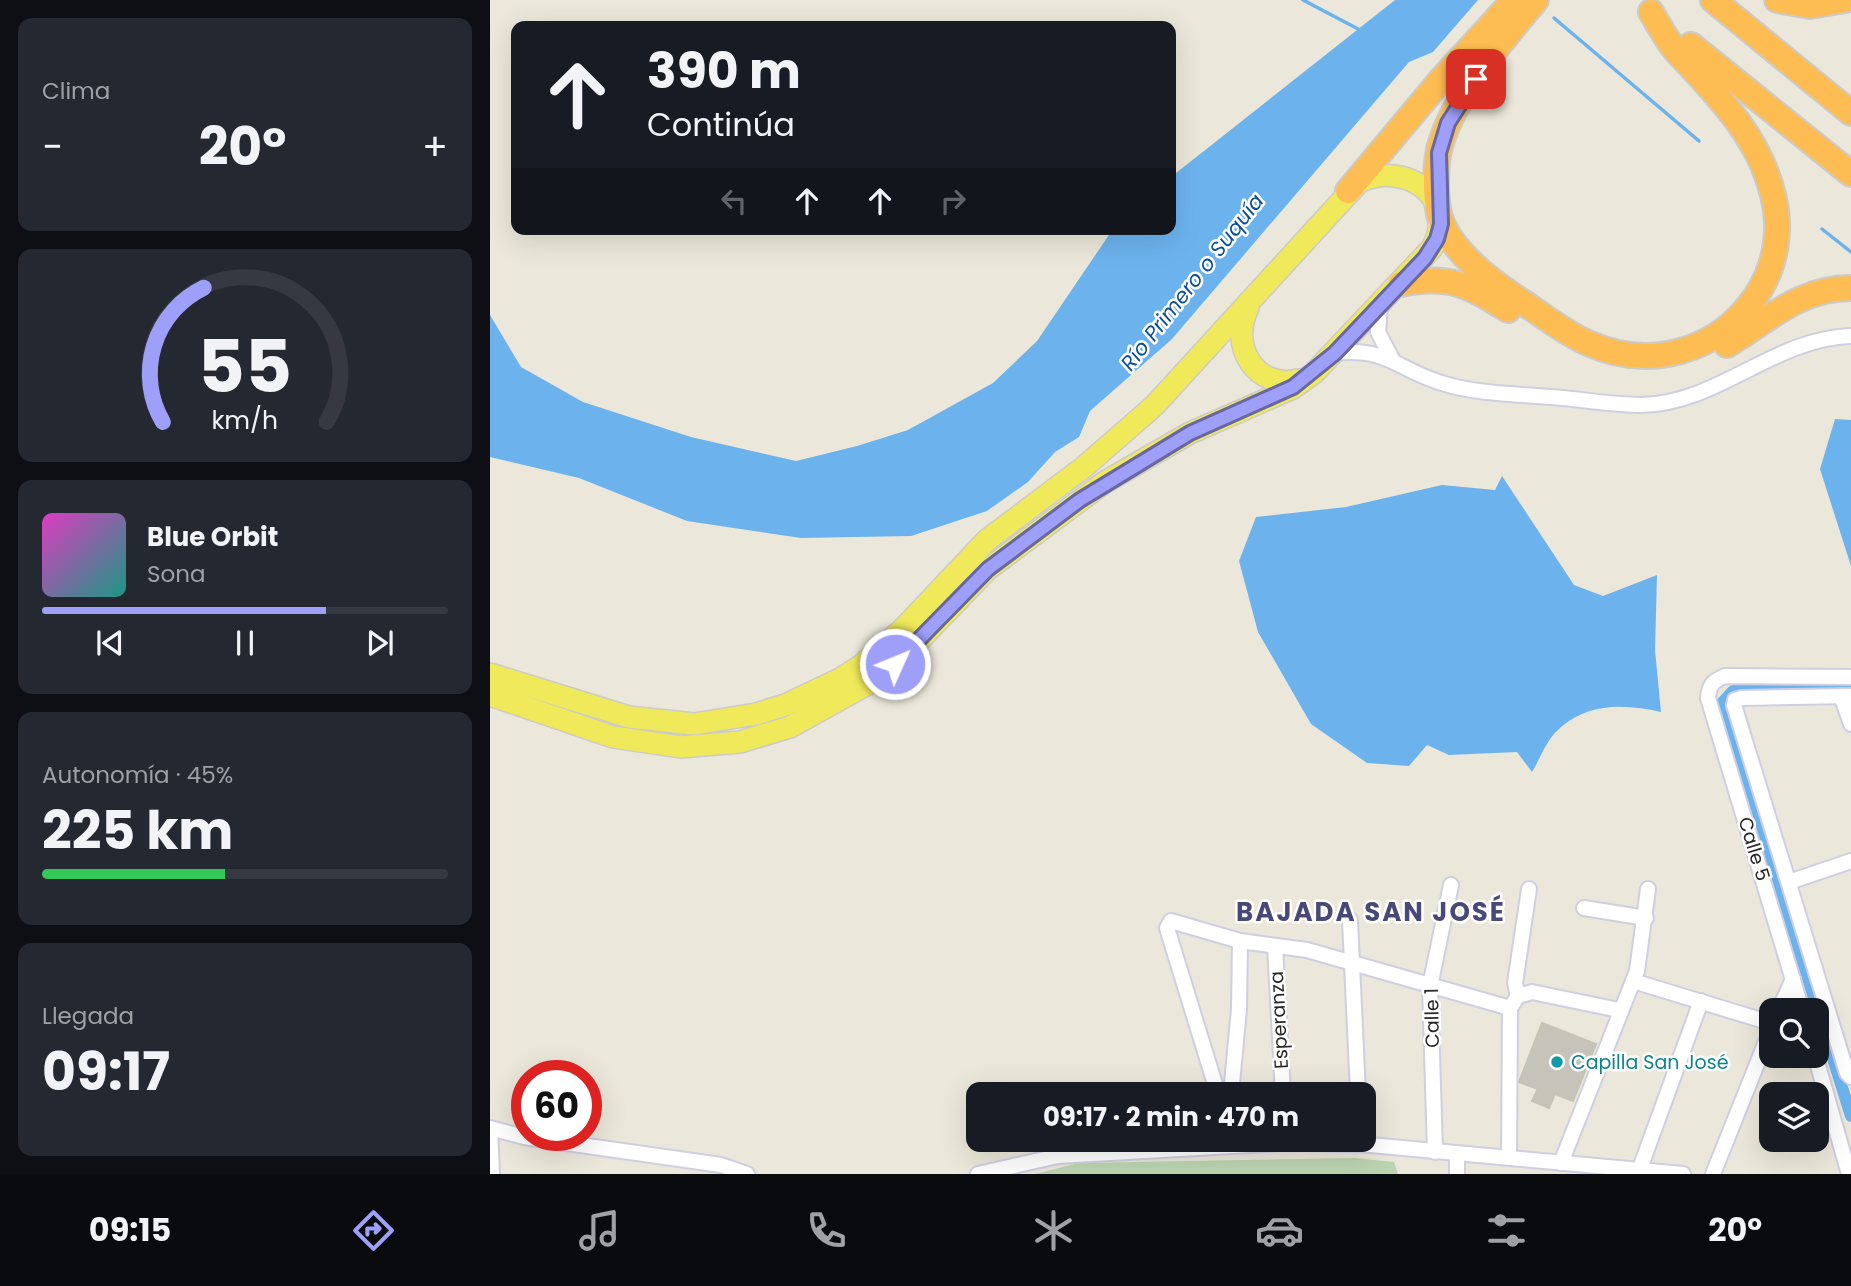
<!DOCTYPE html>
<html lang="es">
<head>
<meta charset="utf-8">
<style>
	body { margin:0; font-family:Poppins,sans-serif; background:#242831; color:#f1f3f6; height:100vh; display:flex; flex-direction:column; font-size:26px; white-space:nowrap }
	* { box-sizing:border-box; margin:0 }
	p { font-size:23px; color:#9ea1a6 }
	.icon { flex:none; width:38px; height:38px; fill:none; stroke:currentColor; stroke-width:2; stroke-linecap:round; stroke-linejoin:round }
	.map { position:relative; flex:1; overflow:hidden }
	.side { display:flex; flex-direction:column; gap:18px; padding:18px; background:#0d0f14; width:490px }
	.side>* { flex:none }
	.top-card { position:absolute; left:21px; top:21px; width:665px; height:214px; border-radius:14px; box-shadow:0 7px 28px #0002; background:#171b24; color:#f1f3f6; overflow:hidden }
	.controls { position:absolute; left:1269px; top:998px; display:grid; gap:14px }
	.controls a { display:grid; place-items:center; width:70px; height:70px; border-radius:14px; background:#171b24; box-shadow:0 7px 28px #0002; font-size:35px }
	.speed { position:absolute; left:21px; top:1060px; display:flex; gap:14px; font-size:35px; font-weight:700; text-align:center }
	.speed>* { display:grid; place-content:center; width:91px; height:91px; border-radius:50%; background:#171b24; box-shadow:0 7px 28px #0002; line-height:1 }
	.speed .limit { border:10px solid #d22; background:#fff; color:#111 }
	.pin { position:absolute; display:grid; place-items:center; width:60px; height:60px; color:#fff; margin:-30px; border-radius:14px; box-shadow:0 4px 10px #0006 }
	.me { position:absolute; width:77px; margin:-38px; rotate:46deg; stroke-linejoin:round; filter:drop-shadow(0 0 5px #0008) }
	.turn { display:flex; align-items:center; gap:24px; height:147px; padding:0 21px; font-size:32px }
	.turn .icon { width:91px; height:91px; stroke-width:2.5 }
	.turn b { display:block; font-size:49px; line-height:60px }
	.lanes { display:flex; align-items:center; height:66px; padding:0 21px; background:#0003; justify-content:center; gap:35px; direction:ltr }
	.lanes .off { opacity:.35 }
	.big { font-size:52px; font-weight:700; line-height:1.1 }
	.side .tile { flex:1; display:flex; flex-direction:column; justify-content:center; gap:10px; min-width:0; padding:0 24px; border-radius:14px; background:#242831 }
	.side .dial { align-items:center; gap:0 }
	.dial svg { height:182px; overflow:visible; fill:none; stroke:#363941; stroke-width:7; stroke-linecap:round; text-anchor:middle }
	.dial text { fill:#f1f3f6; stroke:none }
	.song { display:flex; align-items:center; gap:21px }
	.cover { width:84px; height:84px; border-radius:10px; background:linear-gradient(135deg,hsl(310 70% 55%),hsl(170 70% 35%)) }
	.played { height:7px; border-radius:4px; background:linear-gradient(90deg,#9e9ff8 70%,#363941 70%) }
	.keys { display:flex; justify-content:space-around; direction:ltr }
	.heat { display:flex; justify-content:space-between; align-items:center; font-size:38px; direction:ltr }
	.charge { height:10px; border-radius:5px; background:linear-gradient(90deg,#34c759 45%,#363941 0) }
	.trip { position:absolute; left:476px; top:1082px; width:410px; height:70px; border-radius:14px; background:#171b24; box-shadow:0 7px 28px #0002; font-weight:700; line-height:70px; text-align:center }
	.menu { display:flex; height:112px; justify-content:space-around; align-items:center; background:#090b0e; color:#9ea1a6 }
	.menu .icon { width:49px; height:49px }
	.menu .on { color:#9e9ff8 }
	.menu b { font-size:32px; color:#f1f3f6 }
	main { display:flex; flex:1; min-height:0 }
	.map>svg:first-child { display:block }
</style>
</head>
<body>
<main>
<section class="side">
<div class="tile"><p>Clima</p>
<div class="heat"><a>−</a><b class="big">20°</b><a>+</a></div>
</div>
<div class="tile dial"><svg viewBox="0 0 100 80">
<path d="M14 69A42 42 0 1 1 86 69"/>
<path d="M14 69A42 42 0 0 1 32 10" stroke="#9e9ff8"/>
<text x="50" y="56" font-size="32" font-weight="700">55</text>
<text x="50" y="72" font-size="11">km/h</text>
</svg></div>
<div class="tile">
<div class="song"><i class="cover"></i><div><b>Blue Orbit</b><p>Sona</p></div></div>
<div class="played"></div>
<div class="keys"><svg class="icon" aria-label="previous" viewBox="0 0 24 24"><path d="M18 5L8 12l10 7zM5 5v14"/></svg><svg class="icon" aria-label="pause" viewBox="0 0 24 24"><path d="M8 5v14M16 5v14"/></svg><svg class="icon" aria-label="next" viewBox="0 0 24 24"><path d="M6 5l10 7-10 7zM19 5v14"/></svg></div>
</div>
<div class="tile"><p>Autonomía · 45%</p><b class="big">225 km</b><div class="charge"></div></div>
<div class="tile"><p>Llegada</p><b class="big">09:17</b></div>
</section>
<div class="map">
<svg width="1361" height="1174" viewBox="0 0 1361 1174">
	<rect width="100%" height="100%" fill="#ebe7da"/>
	<polygon fill="#bcd5b1" points="865,1158 904,1162 908,1174 545,1174 589,1163"/>
	<g fill="#6cb3ee">
		<polygon points="905,0 988,0 943,52 919,62 682,339 600,411 589,437 565,452 538,482 497,511 421,536 311,538 197,521 89,478 0,457 0,315 31,367 93,402 201,437 306,461 367,446 418,430 503,383 547,341 623,229 681,229 681,177"/>
		<polygon points="1345,419 1361,420 1361,566 1330,469"/>
		<path d="M1012 476 1084 585 1113 596 1167 575 1165 650 1171 712C1135 704 1098 702 1068 730 1057 739 1050 759 1042 772L1027 752 959 755 937 745 919 766 877 763 821 724 768 632 749 561 766 517 856 507 952 485 1005 490Z"/>
	</g>
	<g fill="none" stroke-linecap="round" stroke-linejoin="round">
		<g stroke="#6cb3ee" stroke-width="3.5">
			<polyline points="813,0 870,30"/>
			<polyline points="1064,18 1209,141"/>
			<polyline points="1332,229 1361,252"/>
		</g>
		<polyline stroke="#6cb3ee" stroke-width="12" points="1361,687 1243,691 1232,703 1361,1116"/>
	</g>
	<polygon fill="#c6c3ba" stroke="#c6c3b4" stroke-width="2" points="1052,1023 1106,1044 1083,1101 1065,1094 1059,1108 1042,1101 1048,1089 1029,1082"/>
	<g fill="none" stroke-linecap="round" stroke-linejoin="round">
		<defs>
			<g id="minor">
				<polyline points="890,305 888,332 903,361"/>
				<path d="M845 353C899 347 908 371 955 384 988 394 1026 394 1061 397 1090 399 1121 405 1151 405 1228 404 1284 338 1361 336"/>
				<polyline points="1351,696 1361,724"/>
				<polyline points="1361,696 1252,698 1245,700 1244,705 1357,1073 1361,1077"/>
				<polyline points="1299,882 1361,861"/>
				<polyline points="1094,908 1156,918"/>
				<polyline points="860,920 868,1094"/>
				<polyline points="785,946 793,1094"/>
				<polyline points="1143,981 1281,1023"/>
				<polyline points="1028,996 1025,983 1039,889"/>
				<polyline points="1289,1010 1303,979"/>
				<path d="M1312 1010 1218 698C1219 685 1223 681 1235 676L1361 677"/>
				<polyline points="1325,1055 1359,1174"/>
				<polyline points="728,1094 677,928 681,921 750,941 817,950 1020,1008"/>
				<polyline points="741,1094 749,1009 750,941"/>
				<polyline points="945,1152 940,986 961,885"/>
				<polyline points="967,1155 967,1174"/>
				<polyline points="1019,1158 1020,1008 1028,996 1042,992 1129,1010"/>
				<polyline points="1071,1163 1147,971 1158,889"/>
				<polyline points="2,1174 0,1128 34,1137 231,1165 257,1174"/>
				<polyline points="488,1174 568,1156 795,1143 870,1144 1193,1174"/>
				<polyline points="1148,1174 1211,1001"/>
				<polyline points="1223,1174 1281,1029"/>
			</g>
			<g id="primary">
				<path d="M758 308C739 345 765 390 809 380"/>
				<path d="M0 674 139 717 204 724 266 714 295 705 350 679 372 665 412 630 497 540 594 467 664 406 869 182C916 160 970 198 942 248L824 373 803 388 700 433 615 482 498 569 424 646 383 681 300 727 250 742 191 747 123 737 0 695"/>
			</g>
			<g id="motorway">
				<path d="M1046 0C1013 40 961 99 949 150 945 169 945 195 949 214 958 250 1002 282 1031 301 1053 315 1074 333 1098 343 1160 371 1228 352 1266 296 1286 266 1292 230 1283 195 1269 136 1227 95 1187 52 1177 41 1169 25 1161 12"/>
				<polyline points="1223,0 1361,113"/>
				<polyline points="1287,0 1320,6 1355,0"/>
				<polyline points="1201,45 1361,174"/>
				<polyline points="858,191 950,81 1024,0"/>
				<path d="M911 284C959 274 978 285 1018 310"/>
				<path d="M1237 345C1279 320 1309 288 1361 288"/>
			</g>
		</defs>
		<use href="#minor" stroke="#cfcfe2" stroke-width="18"/>
		<use href="#primary" stroke="#cbcbcb" stroke-width="24"/>
		<use href="#motorway" stroke="#cbcbcb" stroke-width="28"/>
		<use href="#minor" stroke="#fff" stroke-width="14"/>
		<use href="#primary" stroke="#f0e95a" stroke-width="21"/>
		<use href="#motorway" stroke="#febd52" stroke-width="24"/>
	</g>
	<g fill="none" stroke-linecap="round" stroke-linejoin="round">
		<defs>
			<polyline id="route" points="405,664 498,569 590,500 700,433 803,387 845,353 935,258 947,239 951,224 949,153 958,123 986,79"/>
		</defs>
		<use href="#route" stroke="#6767a1" stroke-width="18"/>
		<use href="#route" stroke="#9e9ff8" stroke-width="12"/>
	</g>
	<circle fill="#0f9aa8" stroke="#fff" stroke-width="2.5" cx="1067" cy="1062" r="7"/>
	<g text-anchor="middle" dominant-baseline="central" stroke-width="5" stroke-linejoin="round" paint-order="stroke">
		<g font-size="19" fill="#282828" stroke="#fff">
			<text transform="translate(1264 849) rotate(73)">Calle 5</text>
			<text transform="translate(942 1018) rotate(-91)">Calle 1</text>
			<text transform="translate(789 1020) rotate(-93)">Esperanza</text>
		</g>
		<g font-size="19" fill="#0d838f" stroke="#fff" text-anchor="start">
			<text x="1081" y="1062">Capilla San José</text>
		</g>
		<g font-size="21" font-style="italic" fill="#0d4e98" stroke="#fff">
			<text transform="translate(702 282) rotate(-52)">Río Primero o Suquía</text>
		</g>
		<g font-size="26" font-weight="bold" letter-spacing="2" fill="#494979" stroke="#fff">
			<text x="881" y="912">BAJADA SAN JOSÉ</text>
		</g>
	</g>
</svg>
<div class="controls">
<a><svg class="icon" aria-label="search" viewBox="0 0 24 24"><circle cx="10" cy="10" r="6"/><path d="M15 15l6 6"/></svg></a>
<a><svg class="icon" aria-label="layers" viewBox="0 0 24 24"><path d="M12 4l9 5-9 5-9-5zM3 14l9 5 9-5"/></svg></a>
</div>
<div class="speed"><div class="limit">60</div></div>
<div class="pin" style="left:986px;top:79px;background:#d93025"><svg class="icon" aria-label="arrive" viewBox="0 0 24 24"><path d="M6 21V4h12l-3 4 3 4H6"/></svg></div>
<svg class="me" style="left:405px;top:664px" viewBox="-20 -20 40 40"><circle r="17" fill="#9e9ff8" stroke="#fff" stroke-width="3"/><path d="M0-11L8 9 0 5-8 9z" fill="#fff"/></svg>
<div class="trip">09:17 · 2 min · 470 m</div>
<div class="top-card">
<div class="turn"><svg class="icon" aria-label="ahead" viewBox="0 0 24 24"><path d="M12 20V5M6 11l6-6 6 6"/></svg><div><b>390 m</b>Continúa</div></div>
<div class="lanes"><svg class="icon off" aria-label="left" viewBox="0 0 24 24"><path d="M17 20v-9H6M10 6l-5 5 5 5"/></svg><svg class="icon" aria-label="ahead" viewBox="0 0 24 24"><path d="M12 20V5M6 11l6-6 6 6"/></svg><svg class="icon" aria-label="ahead" viewBox="0 0 24 24"><path d="M12 20V5M6 11l6-6 6 6"/></svg><svg class="icon off" aria-label="right" viewBox="0 0 24 24"><path d="M7 20v-9h11M14 6l5 5-5 5"/></svg></div>
</div>
</div>
</main>
<nav class="menu">
<b>09:15</b>
<svg class="icon on" aria-label="directions" viewBox="0 0 24 24"><path d="M12 3l9 9-9 9-9-9zM9 14v-3h6M13 9l2 2-2 2"/></svg>
<svg class="icon" aria-label="music" viewBox="0 0 24 24"><path d="M9 18V5l10-2v13"/><circle cx="6" cy="18" r="3"/><circle cx="16" cy="16" r="3"/></svg>
<svg class="icon" aria-label="phone" viewBox="0 0 24 24"><path d="M5 4h4l2 5-3 2q2 4 5 5l2-3 5 2v4C11 20 4 13 5 4z"/></svg>
<svg class="icon" aria-label="climate" viewBox="0 0 24 24"><path d="M12 3v18M4 7l16 10M4 17L20 7"/></svg>
<svg class="icon" aria-label="car" viewBox="0 0 24 24"><path d="M5 17H2v-5l4-1 3-4h7l3 4 3 1v5h-3M9 17h6M6 11h13"/><circle cx="7" cy="17" r="2"/><circle cx="17" cy="17" r="2"/></svg>
<svg class="icon" aria-label="filters" viewBox="0 0 24 24"><path d="M4 7h16M4 17h16"/><circle cx="9" cy="7" r="2"/><circle cx="15" cy="17" r="2"/></svg>
<b>20°</b>
</nav>
</body>
</html>
